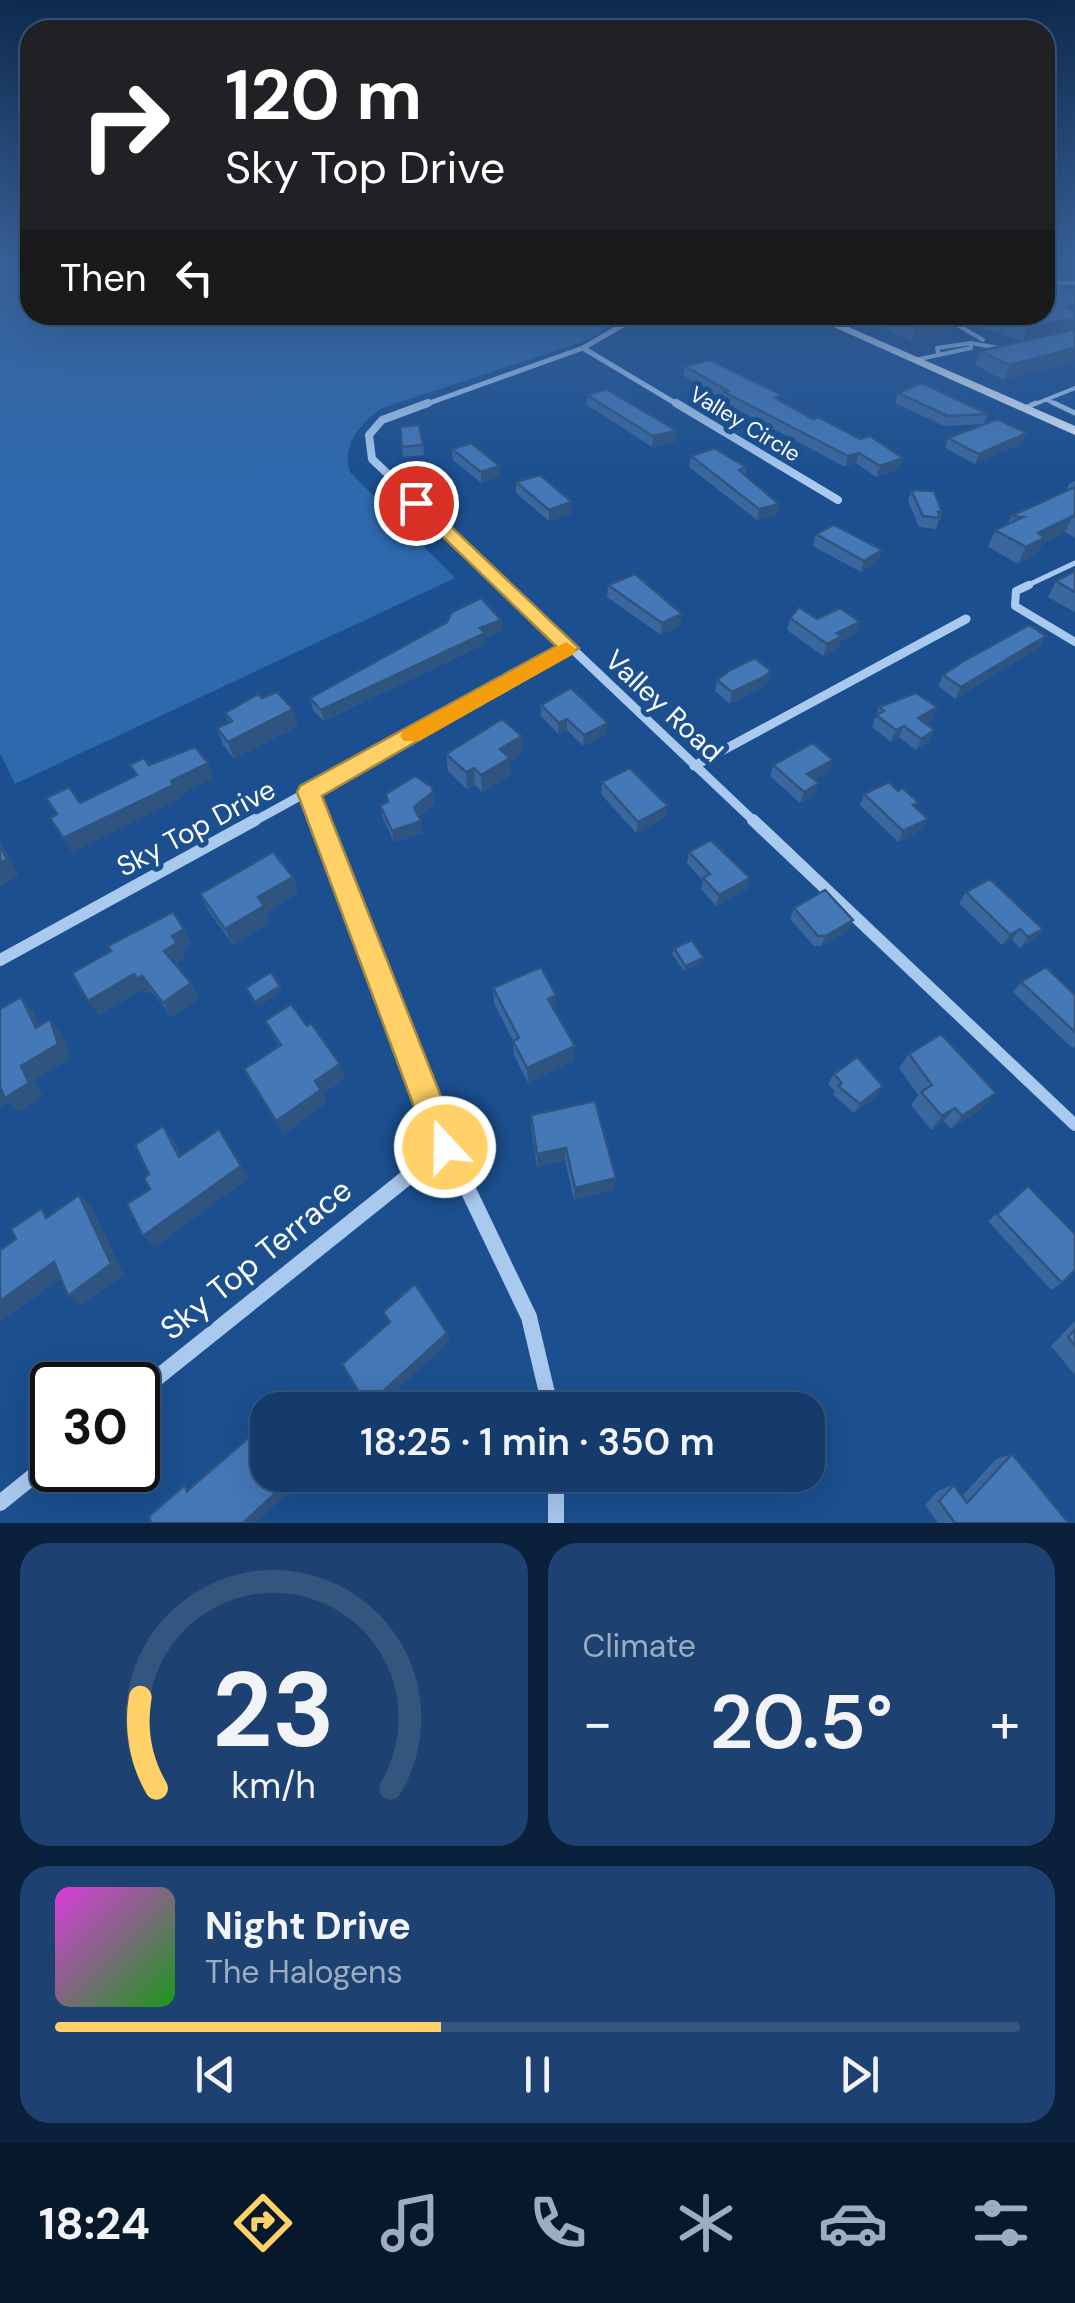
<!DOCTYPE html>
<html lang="en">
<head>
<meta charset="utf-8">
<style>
	body { margin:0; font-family:"DM Sans",sans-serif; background:#1d4271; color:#f1f3f6; height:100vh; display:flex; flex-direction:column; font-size:38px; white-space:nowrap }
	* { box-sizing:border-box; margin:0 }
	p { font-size:32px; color:#9dadc1 }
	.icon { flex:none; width:55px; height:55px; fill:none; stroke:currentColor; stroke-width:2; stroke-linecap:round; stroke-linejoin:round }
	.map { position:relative; height:1523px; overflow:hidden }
	.sheet { display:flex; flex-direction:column; gap:20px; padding:20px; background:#0b203b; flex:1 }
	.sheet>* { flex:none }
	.banner { position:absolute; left:20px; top:20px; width:1035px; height:305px; border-radius:30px; box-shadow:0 10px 40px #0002,0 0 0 2px #33557e; background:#202124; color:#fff; overflow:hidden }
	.speed { position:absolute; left:30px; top:1362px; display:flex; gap:20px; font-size:50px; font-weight:700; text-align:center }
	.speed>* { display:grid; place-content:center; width:130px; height:130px; border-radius:50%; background:#143b6b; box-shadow:0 10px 40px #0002,0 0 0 2px #33557e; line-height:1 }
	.speed .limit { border:5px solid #111; border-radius:15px; background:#fff; color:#111 }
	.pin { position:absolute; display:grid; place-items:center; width:85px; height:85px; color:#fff; margin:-42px; border:5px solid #fff; border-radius:50%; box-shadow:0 2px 10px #0007 }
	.me { position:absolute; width:110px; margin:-55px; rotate:339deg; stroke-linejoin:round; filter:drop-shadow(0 0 8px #0008) }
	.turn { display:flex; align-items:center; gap:35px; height:210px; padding:0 40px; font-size:45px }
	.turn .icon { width:130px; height:130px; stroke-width:2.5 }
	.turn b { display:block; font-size:70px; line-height:85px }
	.then { display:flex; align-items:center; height:95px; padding:0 40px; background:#0003; gap:20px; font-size:38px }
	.big { font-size:75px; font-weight:600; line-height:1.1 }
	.sheet .card { flex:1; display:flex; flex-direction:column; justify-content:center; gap:15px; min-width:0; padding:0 35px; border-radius:30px; background:#1d4271 }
	.sheet .dial { align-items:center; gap:0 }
	.dial svg { height:260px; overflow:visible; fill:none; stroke:#33557e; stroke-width:7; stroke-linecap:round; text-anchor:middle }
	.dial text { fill:#f1f3f6; stroke:none }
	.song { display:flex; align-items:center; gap:30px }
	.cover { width:120px; height:120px; border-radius:15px; background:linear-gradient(135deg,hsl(300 70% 55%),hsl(120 70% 35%)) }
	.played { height:10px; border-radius:5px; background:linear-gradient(90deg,#ffd166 40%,#33557e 40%) }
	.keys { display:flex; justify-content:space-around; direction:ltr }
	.heat { display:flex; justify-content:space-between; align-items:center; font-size:55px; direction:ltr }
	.sheet .tiles { flex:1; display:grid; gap:20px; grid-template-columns:1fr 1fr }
	.card:last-child { grid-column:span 2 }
	.trip { position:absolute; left:250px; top:1392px; width:575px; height:100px; border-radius:30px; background:#143b6b; box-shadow:0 10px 40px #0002,0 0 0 2px #33557e; font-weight:600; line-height:100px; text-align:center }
	.tab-bar { display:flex; height:160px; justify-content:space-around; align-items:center; background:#08182b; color:#9dadc1 }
	.tab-bar .icon { width:70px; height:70px }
	.tab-bar .on { color:#ffd166 }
	.tab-bar b { font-size:45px; color:#f1f3f6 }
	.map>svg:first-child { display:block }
</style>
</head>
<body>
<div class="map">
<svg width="1075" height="1523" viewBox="0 0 1075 1523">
	<rect width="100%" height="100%" fill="#1b4f8f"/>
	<path fill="#2e69ad" d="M0 265H30V315H628L582 342 382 408C360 424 342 443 350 472L455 578 15 784 0 753Z"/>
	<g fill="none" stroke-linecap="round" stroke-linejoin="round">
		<g stroke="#a9c9ee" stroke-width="4">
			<polyline points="1046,283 1075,283"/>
			<polyline points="941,315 983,340"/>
			<polyline points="938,353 937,348 971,343 1004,349"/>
			<polyline points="915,360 971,348 971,344"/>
			<polyline points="1047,400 1060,406"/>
			<polyline points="1030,406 1075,388"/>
		</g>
		<g stroke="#a9c9ee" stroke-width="5">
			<polyline points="1054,403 1075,413"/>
			<polyline points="1025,408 1036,403"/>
			<polyline points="1024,587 1075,563"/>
		</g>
		<polyline stroke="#a9c9ee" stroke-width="8" points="1029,585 1016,591 1015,606 1075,642"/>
		<g stroke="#a9c9ee" stroke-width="5">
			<polyline points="583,348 680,406"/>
			<polyline points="421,406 583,348 640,315"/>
		</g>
		<g stroke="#a9c9ee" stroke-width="8">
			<polyline points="428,403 382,420 369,435 372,459 507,587"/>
			<polyline points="676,403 838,500"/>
		</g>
		<g stroke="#a9c9ee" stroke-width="9">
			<polyline points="505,585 756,823"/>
			<polyline points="694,766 966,619"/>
			<polyline points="309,793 320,823"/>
			<polyline points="251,823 569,648"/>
		</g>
		<g stroke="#a9c9ee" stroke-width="12">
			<polyline points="319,820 438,1128"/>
			<polyline points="753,820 1075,1125"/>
			<polyline points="0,960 255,820"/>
		</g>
		<g stroke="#a9c9ee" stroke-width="16">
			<polyline points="437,1125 529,1317 551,1410"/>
			<polyline points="138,1393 445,1147"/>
			<polyline points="556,1475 556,1523"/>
			<polyline points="0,1503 52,1461"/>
		</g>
		<polygon fill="#d6e6fa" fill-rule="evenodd" points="807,315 821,315 1075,426 1075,435"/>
	</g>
	<g fill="#3a679d">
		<polygon points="1075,291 1004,380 975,365 980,351 1023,341 966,323 956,318 952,328 911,341 855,315 1045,315"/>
		<polygon points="685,366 781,401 813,419 903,458 899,469 876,477 856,463 845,467 723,402 723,399 684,376"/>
		<polygon points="898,393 988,414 984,424 944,426 895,403"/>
		<polygon points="587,395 676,441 652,447 587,405"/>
		<polygon points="400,427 423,445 424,455 403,457"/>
		<polygon points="948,438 1022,443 975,464 945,448"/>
		<polygon points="452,449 500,476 481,483 453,460"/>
		<polygon points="691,456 746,467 745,474 779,504 777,515 757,520 689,467"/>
		<polygon points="1075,481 1075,538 1065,532 1042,544 1037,554 1018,564 988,547 995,530 1008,524 1011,516 1066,491 1069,484"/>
		<polygon points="516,482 572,502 572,513 549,521 516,493"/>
		<polygon points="911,490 942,512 936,529 919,527 908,501"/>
		<polygon points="816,534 878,561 861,572 813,546"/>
		<polygon points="1075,571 1075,612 1048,597 1056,581"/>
		<polygon points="608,585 681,625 661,635 607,597"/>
		<polygon points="790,618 817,619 856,633 840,641 838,648 823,656 787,630"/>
		<polygon points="501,620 502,631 485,638 485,644 324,721 313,710 310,698"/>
		<polygon points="1046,636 1040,647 955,699 938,686 943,675"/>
		<polygon points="771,671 768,682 761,688 730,704 715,691 717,680"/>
		<polygon points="541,705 607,734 583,746 567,730 558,734 541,716"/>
		<polygon points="879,707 937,707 932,719 925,723 930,742 916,750 899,737 891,742 872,727"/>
		<polygon points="225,713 298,726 234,759 223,745 217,728 229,723"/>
		<polygon points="522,753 510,761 511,775 482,792 475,785 467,789 448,771 446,754"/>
		<polygon points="833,760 829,771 814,779 815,795 800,803 770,776 773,765"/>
		<polygon points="602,782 666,817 636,833 601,794"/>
		<polygon points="898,791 917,808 922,830 898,842 860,805 864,794"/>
		<polygon points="386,794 435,804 419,816 423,833 394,842 382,816 380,805 387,803"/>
		<polygon points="689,852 747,889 716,906 701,889 703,881 687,863"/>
		<polygon points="293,877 298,893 267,912 270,922 233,945 208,910 200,894"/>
		<polygon points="966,892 1043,929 1035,940 1020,948 1012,940 1002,945 959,903"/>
		<polygon points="794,908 848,931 821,946 814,946 790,919"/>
		<polygon points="192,944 181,950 185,958 175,964 191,983 199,998 172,1017 151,991 146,994 143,989 99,1015 111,951"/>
		<polygon points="674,948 704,958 702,963 684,971 672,954"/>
		<polygon points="1021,982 1075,995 1075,1046 1072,1048 1013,992"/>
		<polygon points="493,988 556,1010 574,1060 528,1083 514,1055 513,1041 494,1003"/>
		<polygon points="265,1021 307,1026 340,1064 345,1078 323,1094 326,1103 284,1134 244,1069 279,1046"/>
		<polygon points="909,1054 984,1107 951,1129 944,1121 931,1130 911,1105 918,1095 899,1068"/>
		<polygon points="834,1074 877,1095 854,1113 833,1095 835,1091 828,1084"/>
		<polygon points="531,1115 616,1178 613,1190 574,1200 565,1160 537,1167 531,1128"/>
		<polygon points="1028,1186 1062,1283 1051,1290 988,1221"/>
		<polygon points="1075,1321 1075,1375 1051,1346"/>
		<polygon points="1012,1454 1066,1523 938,1523 925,1505 939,1490 954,1485 962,1496 996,1459"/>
	</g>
	<g fill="#305480">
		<polygon points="957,315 952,328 911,341 915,327"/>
		<polygon points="1075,319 1075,332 1023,341 1028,327"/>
		<polygon points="1075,348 1075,361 1004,380 1009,365"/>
		<polygon points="677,431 676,441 652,447 653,436"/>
		<polygon points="1027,433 1022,443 975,464 979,454"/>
		<polygon points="859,453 856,463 845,467 848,456"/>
		<polygon points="903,458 899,469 876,477 880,466"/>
		<polygon points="500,466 500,476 481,483 481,472"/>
		<polygon points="572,502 572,513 549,521 549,510"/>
		<polygon points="779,504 777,515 757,520 759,509"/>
		<polygon points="1073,516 1065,532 1042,544 1037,554 1018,564 1026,547 1038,533"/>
		<polygon points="882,550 878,561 861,572 864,561"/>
		<polygon points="682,614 681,625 661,635 662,623"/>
		<polygon points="501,620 502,631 485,638 485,644 324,721 321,710 480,628"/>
		<polygon points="860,622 856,633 840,641 838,648 823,656 827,644 837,633"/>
		<polygon points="1046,636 1040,647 955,699 961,687"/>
		<polygon points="771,671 768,682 761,688 730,704 732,692"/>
		<polygon points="937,707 932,719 913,729 918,718"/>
		<polygon points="293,709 298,726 234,759 228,742"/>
		<polygon points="567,719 567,730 558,734 559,723"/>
		<polygon points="608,723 607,734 583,746 584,735"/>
		<polygon points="904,726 899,737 891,742 896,730"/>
		<polygon points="935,730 930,742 916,750 921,739"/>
		<polygon points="522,736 522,753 510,761 511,775 482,792 481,775 500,749"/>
		<polygon points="833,760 829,771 804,785 807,774"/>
		<polygon points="208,763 214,777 179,796 180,799 72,853 63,838"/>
		<polygon points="474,768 475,785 467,789 466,772"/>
		<polygon points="819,783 815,795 800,803 804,792"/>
		<polygon points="433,792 435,804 416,818 414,807"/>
		<polygon points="668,806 666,817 636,833 638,822"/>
		<polygon points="928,819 922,830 898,842 903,831"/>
		<polygon points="421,821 423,833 394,842 392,831"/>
		<polygon points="0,840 19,875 0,887"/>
		<polygon points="293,877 298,893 267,912 270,922 233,945 225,929 258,897"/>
		<polygon points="750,878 747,889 716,906 719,895"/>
		<polygon points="853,920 848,931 821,946 826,936"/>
		<polygon points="184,929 192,944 181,950 185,958 173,966 164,951 172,936"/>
		<polygon points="1020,929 1012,940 1002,945 1010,935"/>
		<polygon points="1043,929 1035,940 1020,948 1028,937"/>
		<polygon points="704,958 702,963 684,971 685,966"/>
		<polygon points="134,974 142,976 151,991 146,994 143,989 99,1015 88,1001"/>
		<polygon points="191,983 199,998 172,1017 163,1003"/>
		<polygon points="280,986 282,991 258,1007 255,1002"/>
		<polygon points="556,995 556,1010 548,1014 548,999"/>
		<polygon points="21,997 34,1012 48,1042 36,1028"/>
		<polygon points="50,1019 62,1034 71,1058 35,1080 43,1097 19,1112 9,1102 0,1108 0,1086 21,1066"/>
		<polygon points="575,1046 574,1060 528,1083 527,1068"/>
		<polygon points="340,1064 345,1078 323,1094 326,1103 284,1134 276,1121 315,1081"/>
		<polygon points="883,1086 877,1095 854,1113 860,1104"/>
		<polygon points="996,1093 984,1107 951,1129 962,1116"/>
		<polygon points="955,1108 944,1121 931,1130 942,1116"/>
		<polygon points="163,1126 173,1139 189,1169 179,1157"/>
		<polygon points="219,1129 249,1178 155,1247 143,1236"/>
		<polygon points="566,1148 565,1160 537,1167 537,1154"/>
		<polygon points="616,1178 613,1190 574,1200 575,1188"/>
		<polygon points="79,1195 92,1207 124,1275 82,1305 68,1296"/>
		<polygon points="54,1262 69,1273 0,1322 0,1301"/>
		<polygon points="447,1333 450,1341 375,1410 371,1410 367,1406"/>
		<polygon points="295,1475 308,1475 256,1523 243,1523"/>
	</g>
	<g fill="#4478b7" stroke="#305480" stroke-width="2.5">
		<polygon points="1045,281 1075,291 1075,303 1065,307 1075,310 1075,319 1028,327 989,315 1045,315"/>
		<polygon points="889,315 955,315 915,327"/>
		<polygon points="1075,329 1075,348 1009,365 980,351"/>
		<polygon points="710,360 782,395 775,398 813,419 818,417 860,439 870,436 903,458 880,466 859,453 848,456 724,392 728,391 685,366"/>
		<polygon points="922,383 988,414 948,416 898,393"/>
		<polygon points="606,389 677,431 653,436 587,395"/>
		<polygon points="997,419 1027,433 979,454 948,438"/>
		<polygon points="419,425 423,445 402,447 400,427"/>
		<polygon points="471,443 500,466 481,472 452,449"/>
		<polygon points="714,448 746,467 739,470 779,504 759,509 691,456"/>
		<polygon points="540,475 572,502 549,510 516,482"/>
		<polygon points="1075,487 1075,517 1073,516 1038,533 1045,538 1026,547 995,530 1023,517 1011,516"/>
		<polygon points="911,490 934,491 942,512 938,512 940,518 923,516"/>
		<polygon points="834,525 882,550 864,561 816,534"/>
		<polygon points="1075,571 1075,592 1056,581"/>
		<polygon points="635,574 682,614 662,623 608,585"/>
		<polygon points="481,598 501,620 480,628 485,633 321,710 310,698 447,622 452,612"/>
		<polygon points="799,607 817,619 840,608 860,622 837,633 842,636 827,644 790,618"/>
		<polygon points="1029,625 1046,636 961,687 943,675 962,662"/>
		<polygon points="755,658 771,671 764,677 732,692 717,680 730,670"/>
		<polygon points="571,688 608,723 584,735 567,719 559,723 541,705"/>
		<polygon points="277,692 293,709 228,742 217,728 232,721 225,713 258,694 262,698"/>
		<polygon points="916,693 937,707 918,718 935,730 921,739 904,726 896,730 876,715 884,711 879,707"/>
		<polygon points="502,719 522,736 500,749 510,758 481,775 474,768 466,772 446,754"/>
		<polygon points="813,743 833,760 807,774 819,783 804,792 773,765"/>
		<polygon points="195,747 208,763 171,781 174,785 63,838 50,818 57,814 46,798 69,787 80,803 137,775 130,765 144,758 149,765"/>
		<polygon points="630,768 668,806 638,822 602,782"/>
		<polygon points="415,776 432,787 433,792 414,807 421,821 392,831 380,805 388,802 386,794"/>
		<polygon points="889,782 898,791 903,788 919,803 913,805 928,819 903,831 864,794"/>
		<polygon points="711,840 750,878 719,895 703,878 710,874 689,852"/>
		<polygon points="0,846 7,859 0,863"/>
		<polygon points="273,852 293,877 258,897 264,906 225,929 200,894"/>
		<polygon points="990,879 1043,929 1028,937 1020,929 1010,935 966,892"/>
		<polygon points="825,890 853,920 826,936 818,936 794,908"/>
		<polygon points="173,912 184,929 172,936 177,943 164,951 191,983 163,1003 142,976 137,979 134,974 88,1001 72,973 111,951 108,946"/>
		<polygon points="692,940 704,958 685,966 674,948"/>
		<polygon points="541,967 556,995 548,999 575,1046 527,1068 513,1041 519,1038 493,988"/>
		<polygon points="1046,967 1075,995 1075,1032 1021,982"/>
		<polygon points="271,972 280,986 255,1002 246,988"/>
		<polygon points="21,997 36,1028 50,1019 58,1044 21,1066 29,1083 5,1098 0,1087 0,1009"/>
		<polygon points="291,1004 307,1026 311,1023 340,1064 315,1081 321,1090 276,1121 244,1069 281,1045 265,1021"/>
		<polygon points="941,1034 996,1093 962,1116 955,1108 942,1116 921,1092 932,1085 909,1054"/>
		<polygon points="857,1057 883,1086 860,1104 838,1086 842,1083 834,1074"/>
		<polygon points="595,1101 616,1178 575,1188 566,1148 537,1154 531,1115"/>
		<polygon points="163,1126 179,1157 219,1129 241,1166 143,1236 127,1204 150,1189 144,1178 149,1174 135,1145"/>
		<polygon points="1028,1186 1075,1234 1075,1270 1062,1283 997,1214"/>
		<polygon points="79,1195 111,1264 68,1296 54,1262 0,1301 0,1250 16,1239 11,1229 42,1208 46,1218"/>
		<polygon points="415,1284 447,1333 367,1406 342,1364 390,1322 383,1312"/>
		<polygon points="1075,1330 1075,1346 1068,1337"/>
		<polygon points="268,1421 268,1475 295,1475 243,1523 151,1523 149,1516 185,1485 187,1491"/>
		<polygon points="1012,1454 1067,1521 1066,1523 955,1523 939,1501 954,1485 967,1503"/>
	</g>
	<linearGradient id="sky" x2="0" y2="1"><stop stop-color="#0f2b4f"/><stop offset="0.55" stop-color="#39639b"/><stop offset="1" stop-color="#39639b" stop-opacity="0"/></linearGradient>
	<rect width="1075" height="478" fill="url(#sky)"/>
	<polygon fill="#ffd166" stroke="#a68842" stroke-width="2.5" points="411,499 422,499 579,648 322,796 461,1147 456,1158 445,1163 433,1158 429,1147 297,792 300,786 556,646 411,506"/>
	<polygon fill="#f59e0b" points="566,642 576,649 574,654 419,741 404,741 400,736 404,730"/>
	<g text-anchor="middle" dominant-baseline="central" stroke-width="10" stroke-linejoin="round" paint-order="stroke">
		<g font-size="22" fill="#fff" stroke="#1b4f8f">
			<text transform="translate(745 424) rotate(31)">Valley Circle</text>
		</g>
		<g font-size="28" fill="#fff" stroke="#1b4f8f">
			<text transform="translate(664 706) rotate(43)">Valley Road</text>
			<text transform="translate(196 828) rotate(-28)">Sky Top Drive</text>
		</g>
		<g font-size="32" fill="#fff" stroke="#1b4f8f">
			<text transform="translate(256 1259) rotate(-39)">Sky Top Terrace</text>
		</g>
	</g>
</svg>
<div class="speed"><div class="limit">30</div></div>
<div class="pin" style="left:416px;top:503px;background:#d93025"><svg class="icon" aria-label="arrive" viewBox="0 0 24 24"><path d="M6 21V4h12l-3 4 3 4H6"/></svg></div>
<svg class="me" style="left:445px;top:1147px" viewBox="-20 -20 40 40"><circle r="17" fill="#ffd166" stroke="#fff" stroke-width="3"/><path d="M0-11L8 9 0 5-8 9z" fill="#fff"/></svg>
<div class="trip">18:25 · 1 min · 350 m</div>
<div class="banner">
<div class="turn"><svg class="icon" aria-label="right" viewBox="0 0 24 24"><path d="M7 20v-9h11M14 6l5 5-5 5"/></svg><div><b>120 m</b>Sky Top Drive</div></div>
<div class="then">Then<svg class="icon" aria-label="left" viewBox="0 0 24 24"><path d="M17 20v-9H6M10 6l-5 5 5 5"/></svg></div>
</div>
</div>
<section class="sheet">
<div class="tiles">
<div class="card dial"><svg viewBox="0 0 100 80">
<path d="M14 69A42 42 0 1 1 86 69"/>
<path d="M14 69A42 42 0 0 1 9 41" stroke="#ffd166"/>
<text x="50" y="56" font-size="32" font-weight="700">23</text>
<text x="50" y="72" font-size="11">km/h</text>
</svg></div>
<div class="card"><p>Climate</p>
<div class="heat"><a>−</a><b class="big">20.5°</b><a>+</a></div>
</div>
<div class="card">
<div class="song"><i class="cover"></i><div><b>Night Drive</b><p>The Halogens</p></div></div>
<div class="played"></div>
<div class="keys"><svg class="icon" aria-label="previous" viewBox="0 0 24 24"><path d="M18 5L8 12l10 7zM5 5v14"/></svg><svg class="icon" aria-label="pause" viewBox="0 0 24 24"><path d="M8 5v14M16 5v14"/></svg><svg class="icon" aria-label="next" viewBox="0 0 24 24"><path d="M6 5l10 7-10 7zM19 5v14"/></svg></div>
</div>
</div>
</section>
<nav class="tab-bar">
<b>18:24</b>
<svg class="icon on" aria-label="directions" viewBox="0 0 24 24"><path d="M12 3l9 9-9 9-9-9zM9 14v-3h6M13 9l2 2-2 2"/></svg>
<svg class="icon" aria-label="music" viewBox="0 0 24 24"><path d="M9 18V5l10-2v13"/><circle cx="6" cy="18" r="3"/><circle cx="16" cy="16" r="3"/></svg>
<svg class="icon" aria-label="phone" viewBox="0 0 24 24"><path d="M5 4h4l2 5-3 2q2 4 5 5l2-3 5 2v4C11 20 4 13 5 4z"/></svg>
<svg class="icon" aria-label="climate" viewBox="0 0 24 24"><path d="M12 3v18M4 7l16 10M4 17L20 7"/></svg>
<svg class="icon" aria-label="car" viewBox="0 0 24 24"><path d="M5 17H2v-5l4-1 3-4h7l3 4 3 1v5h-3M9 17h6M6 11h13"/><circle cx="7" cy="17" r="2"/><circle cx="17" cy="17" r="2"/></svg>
<svg class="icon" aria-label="filters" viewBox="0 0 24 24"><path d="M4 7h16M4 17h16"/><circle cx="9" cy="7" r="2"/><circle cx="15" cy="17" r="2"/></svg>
</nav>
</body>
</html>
